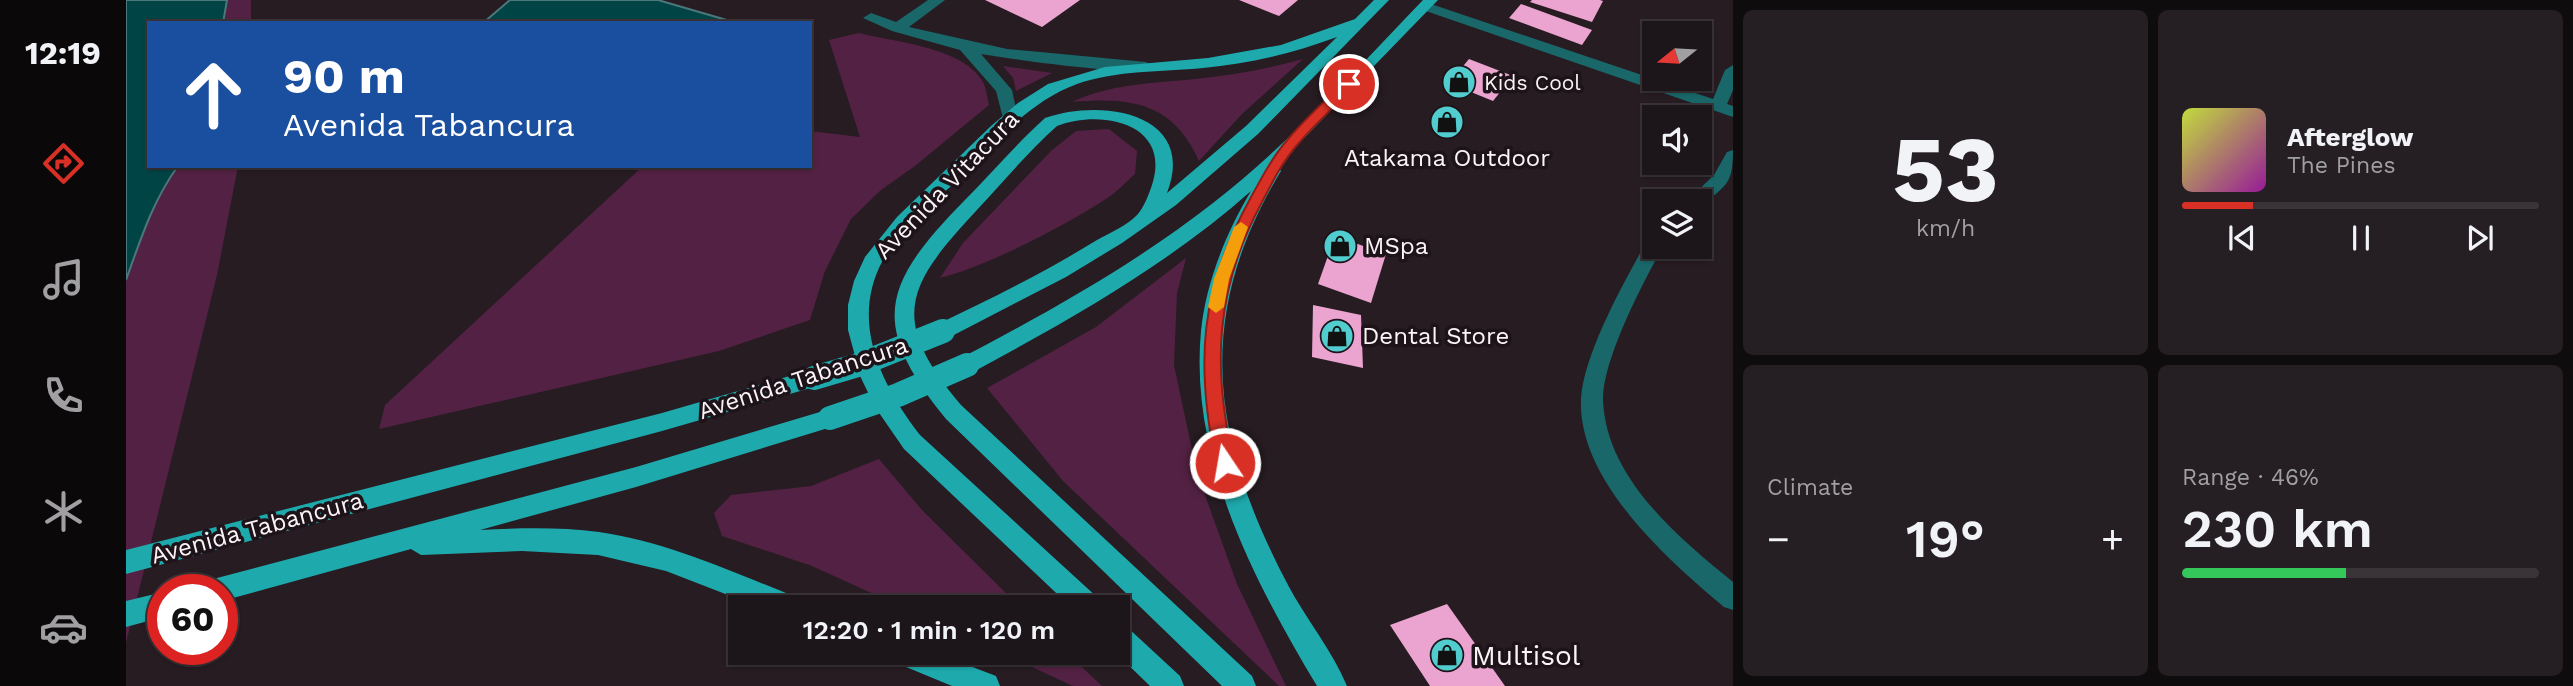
<!DOCTYPE html>
<html lang="en">
<head>
<meta charset="utf-8">
<style>
	body { margin:0; font-family:"Work Sans",sans-serif; background:#251e23; color:#f1f3f6; height:100vh; display:flex; flex-direction:column; font-size:26px; white-space:nowrap }
	* { box-sizing:border-box; margin:0 }
	p { font-size:23px; color:#a09fa2 }
	.icon { flex:none; width:38px; height:38px; fill:none; stroke:currentColor; stroke-width:2; stroke-linecap:round; stroke-linejoin:round }
	.map { position:relative; flex:1; overflow:hidden }
	.sheet { display:flex; flex-direction:column; gap:10px; padding:10px; background:#0f0c0e; width:840px }
	.sheet>* { flex:none }
	.guide { position:absolute; left:21px; top:21px; width:665px; height:147px; border-radius:0px; box-shadow:0 2px 5px #0004,0 0 0 2px #3a3439; background:#1a4fa0; color:#fff; overflow:hidden }
	.needle { width:46px; rotate:252deg }
	.controls { position:absolute; left:1516px; top:21px; display:grid; gap:14px }
	.controls a { display:grid; place-items:center; width:70px; height:70px; border-radius:0px; background:#1c151a; box-shadow:0 2px 5px #0004,0 0 0 2px #3a3439; font-size:35px }
	.speed { position:absolute; left:21px; top:574px; display:flex; gap:14px; font-size:35px; font-weight:700; text-align:center }
	.speed>* { display:grid; place-content:center; width:91px; height:91px; border-radius:50%; background:#1c151a; box-shadow:0 2px 5px #0004,0 0 0 2px #3a3439; line-height:1 }
	.speed .limit { border:10px solid #d22; background:#fff; color:#111 }
	.pin { position:absolute; display:grid; place-items:center; width:60px; height:60px; color:#fff; margin:-30px; border:4px solid #fff; border-radius:50%; box-shadow:0 2px 7px #0007 }
	.me { position:absolute; width:77px; margin:-38px; rotate:348deg; stroke-linejoin:round; filter:drop-shadow(0 0 5px #0008) }
	.turn { display:flex; align-items:center; gap:24px; height:147px; padding:0 21px; font-size:32px }
	.turn .icon { width:91px; height:91px; stroke-width:2.5 }
	.turn b { display:block; font-size:49px; line-height:60px }
	.big { font-size:52px; font-weight:600; line-height:1.1 }
	.sheet .tile { flex:1; display:flex; flex-direction:column; justify-content:center; gap:10px; min-width:0; padding:0 24px; border-radius:10px; background:#251e23 }
	.sheet .dial { align-items:center; gap:0 }
	.dial b { font-size:91px; line-height:1 }
	.song { display:flex; align-items:center; gap:21px }
	.cover { width:84px; height:84px; border-radius:10px; background:linear-gradient(135deg,hsl(70 70% 55%),hsl(300 70% 35%)) }
	.played { height:7px; border-radius:4px; background:linear-gradient(90deg,#d93025 20%,#3a3439 20%) }
	.keys { display:flex; justify-content:space-around; direction:ltr }
	.heat { display:flex; justify-content:space-between; align-items:center; font-size:38px; direction:ltr }
	.charge { height:10px; border-radius:5px; background:linear-gradient(90deg,#34c759 46%,#3a3439 0) }
	.sheet .tiles { flex:1; display:grid; gap:10px; grid-template-columns:repeat(2,1fr) }
	.trip { position:absolute; left:602px; top:595px; width:402px; height:70px; border-radius:0px; background:#1c151a; box-shadow:0 2px 5px #0004,0 0 0 2px #3a3439; font-weight:600; line-height:70px; text-align:center }
	main { display:flex; flex:1; min-height:0 }
	.menu { display:flex; flex-direction:column; width:126px; justify-content:space-around; align-items:center; background:#0b080a; color:#a09fa2 }
	.menu .icon { width:49px; height:49px }
	.menu .selected { color:#d93025 }
	.menu b { font-size:32px; color:#f1f3f6 }
	.map>svg:first-child { display:block }
</style>
</head>
<body>
<main>
<nav class="menu">
<b>12:19</b>
<svg class="icon selected" aria-label="directions" viewBox="0 0 24 24"><path d="M12 3l9 9-9 9-9-9zM9 14v-3h6M13 9l2 2-2 2"/></svg>
<svg class="icon" aria-label="music" viewBox="0 0 24 24"><path d="M9 18V5l10-2v13"/><circle cx="6" cy="18" r="3"/><circle cx="16" cy="16" r="3"/></svg>
<svg class="icon" aria-label="phone" viewBox="0 0 24 24"><path d="M5 4h4l2 5-3 2q2 4 5 5l2-3 5 2v4C11 20 4 13 5 4z"/></svg>
<svg class="icon" aria-label="climate" viewBox="0 0 24 24"><path d="M12 3v18M4 7l16 10M4 17L20 7"/></svg>
<svg class="icon" aria-label="car" viewBox="0 0 24 24"><path d="M5 17H2v-5l4-1 3-4h7l3 4 3 1v5h-3M9 17h6M6 11h13"/><circle cx="7" cy="17" r="2"/><circle cx="17" cy="17" r="2"/></svg>
</nav>
<div class="map">
<svg width="1607" height="686" viewBox="0 0 1607 686">
	<rect width="100%" height="100%" fill="#261c22"/>
	<g fill="#532143">
		<polygon points="0,0 125,0 125,23 23,23 23,166 112,166 91,275 0,643"/>
		<path d="M733 33C768 42 834 47 855 79 860 85 861 97 863 105L789 166 755 190 725 219 699 271 684 320 593 351 253 429 259 405 517 166H684V131L734 137 703 40Z"/>
		<path d="M1177 59 1116 114 1073 161C1047 102 1004 97 946 102 983 84 1029 83 1069 79 1106 75 1141 69 1177 59Z"/>
		<polygon points="877,66 926,73 890,91 887,78"/>
		<path d="M983 129 1011 151 1009 174C1000 182 991 192 980 199 938 226 862 266 814 278L837 243 925 151 950 131Z"/>
		<polygon points="1060,258 1051,293 1048,365 1071,473 1111,584 1160,686 1153,686 937,481 861,388 970,327"/>
		<polygon points="753,459 796,510 894,607 776,607 686,566 596,536 588,513 605,495 685,486"/>
		<polygon points="876,653 941,653 976,686 947,686"/>
	</g>
	<g fill="#004445" stroke="#4b787a" stroke-width="2">
		<path d="M0 0H101L97 23H23V166H52C27 200 14 241 0 280Z"/>
		<polygon points="384,0 532,0 611,23 357,23"/>
	</g>
	<g fill="#eba4cf">
		<polygon points="859,0 954,0 916,27"/>
		<polygon points="1113,0 1172,0 1153,16"/>
		<polygon points="1406,0 1474,0 1477,1 1466,22 1404,2"/>
		<polygon points="1395,4 1466,30 1456,45 1383,18"/>
		<polygon points="1343,59 1387,76 1367,101 1323,83"/>
		<polygon points="1209,236 1260,254 1245,303 1192,284"/>
		<polygon points="1187,305 1235,315 1237,368 1186,357"/>
		<polygon points="1321,604 1379,686 1304,686 1264,625"/>
	</g>
	<g fill="none" stroke-linecap="round" stroke-linejoin="round">
		<g fill="#196769" fill-rule="evenodd">
			<path d="M802 0H819L783 27 881 49 1020 62 1028 67C1016 79 879 58 855 54L886 90 892 118 890 122H878L870 91 834 50 766 31 737 18 745 13 770 22Z"/>
			<polygon points="1299,2 1587,99 1599,70 1607,65 1607,90 1601,104 1607,106 1607,117 1294,9 1292,6"/>
			<path d="M1607 150C1607 184 1601 184 1577 205L1573 206V201H1561L1588 175 1601 152Z"/>
			<path d="M1528 239V247H1537C1517 282 1476 361 1477 400 1480 478 1552 537 1607 582V610L1598 607C1541 559 1451 480 1455 398 1458 353 1499 280 1521 241Z"/>
		</g>
		<g fill="#1eaaad" fill-rule="evenodd">
			<path d="M1248 0H1263L1132 134 1050 205 996 243 940 277 824 337 817 339 810 337 807 331 810 325C865 299 919 272 971 240 984 233 1002 225 1012 214 1018 207 1023 194 1026 185 1046 123 975 109 931 126 902 152 877 182 850 211 779 287 763 320 835 405L1126 676 1130 686H1096L820 419C743 325 756 285 836 203 864 175 889 145 919 118 974 98 1072 112 1041 193L1120 126 1211 37C1168 53 1123 64 1077 68 1035 72 991 70 951 84 905 101 873 138 840 172 812 199 777 226 757 260 723 322 756 386 794 435L972 598 976 607H945L778 449 749 407 735 378 722 330V305L728 281 739 257 771 217 865 126 892 103 922 84 979 67 1082 58 1155 45 1229 19Z"/>
			<path d="M1297 0H1312L1151 166 1155 171C1067 316 1085 439 1162 585 1180 619 1206 650 1221 686H1191C1128 581 1063 458 1075 331 1080 282 1100 233 1125 191 1043 264 945 319 849 371L841 374 833 371 830 365 833 359C921 313 1009 264 1087 203 1163 144 1230 70 1297 0Z"/>
			<polygon points="688,369 696,372 699,378 696,384 688,387 536,431 0,574 0,550 536,413"/>
			<path d="M704 409 712 411 715 418 712 425 510 487 354 530C394 528 434 527 473 532 542 542 607 572 672 598L676 607H633L540 571 472 555 396 551 295 555 285 549 96 601V590H78L82 581 91 578 510 467Z"/>
			<polygon points="37,592 37,617 0,627 0,601"/>
			<polygon points="992,623 1001,627 1054,676 1058,686 1024,686 990,653"/>
			<polygon points="764,653 810,653 870,676 874,686 826,686 768,662"/>
		</g>
		<g stroke="#1eaaad" stroke-width="24">
			<polyline points="688,378 732,365 817,331"/>
			<polyline points="704,418 772,395 841,365"/>
		</g>
	</g>
	<path fill="#d93025" stroke="#8d1f18" stroke-width="2" d="M1223 80 1229 84 1228 87C1209 106 1189 124 1172 144 1156 162 1146 183 1135 204 1089 290 1086 368 1108 463L1105 468 1099 471 1093 468 1090 463C1069 364 1074 290 1123 201 1135 179 1146 157 1163 138 1180 118 1200 100 1219 81Z"/>
	<polygon fill="#f59e0b" points="1115,222 1122,227 1103,279 1098,307 1090,313 1082,307 1088,279 1108,227"/>
	<defs>
		<symbol id="shop-disc" viewBox="-11 -11 22 22"><circle r="9.5" fill="#52cdcf" stroke="#1d1319"/><path d="M-5-2.5h2.3a2.7 3.5 0 0 1 5.4 0H5L5.5 6h-11ZM-1.5-2.5h3a1.5 2.3 0 0 0-3 0Z" fill="#111"/></symbol>
	</defs>
	<g fill-rule="evenodd">
		<use href="#shop-disc" x="1314" y="63" width="38" height="38"/>
		<use href="#shop-disc" x="1302" y="103" width="38" height="38"/>
		<use href="#shop-disc" x="1195" y="227" width="38" height="38"/>
		<use href="#shop-disc" x="1192" y="317" width="38" height="38"/>
		<use href="#shop-disc" x="1302" y="636" width="38" height="38"/>
	</g>
	<g text-anchor="middle" dominant-baseline="central" stroke-width="7" stroke-linejoin="round" paint-order="stroke">
		<g font-size="21" fill="#faf3f7" stroke="#1d1319" text-anchor="start">
			<text x="1358" y="82">Kids Cool</text>
		</g>
		<g font-size="24" fill="#faf3f7" stroke="#1d1319" text-anchor="start">
			<text x="1321" y="158" text-anchor="middle">Atakama Outdoor</text>
			<text x="1238" y="246">MSpa</text>
			<text x="1236" y="336">Dental Store</text>
		</g>
		<g font-size="24" fill="#faf3f7" stroke="#1d1319">
			<text transform="translate(821 185) rotate(-46)">Avenida Vitacura</text>
			<text transform="translate(677 378) rotate(-18)">Avenida Tabancura</text>
			<text transform="translate(131 528) rotate(-15)">Avenida Tabancura</text>
		</g>
		<g font-size="28" fill="#faf3f7" stroke="#1d1319" text-anchor="start">
			<text x="1346" y="655">Multisol</text>
		</g>
	</g>
</svg>
<div class="controls">
<a><svg class="needle" viewBox="-14 -14 28 28"><path d="M0-13l5 13h-10z" fill="#e53935"/><path d="M0 13l5-13h-10z" fill="#a09fa2"/></svg></a>
<a><svg class="icon" aria-label="sound" viewBox="0 0 24 24"><path d="M4 9h4l5-4v14l-5-4H4zM17 9q2 3 0 6"/></svg></a>
<a><svg class="icon" aria-label="layers" viewBox="0 0 24 24"><path d="M12 4l9 5-9 5-9-5zM3 14l9 5 9-5"/></svg></a>
</div>
<div class="speed"><div class="limit">60</div></div>
<div class="pin" style="left:1223px;top:84px;background:#d93025"><svg class="icon" aria-label="arrive" viewBox="0 0 24 24"><path d="M6 21V4h12l-3 4 3 4H6"/></svg></div>
<svg class="me" style="left:1099px;top:463px" viewBox="-20 -20 40 40"><circle r="17" fill="#d93025" stroke="#fff" stroke-width="3"/><path d="M0-11L8 9 0 5-8 9z" fill="#fff"/></svg>
<div class="trip">12:20 · 1 min · 120 m</div>
<div class="guide">
<div class="turn"><svg class="icon" aria-label="ahead" viewBox="0 0 24 24"><path d="M12 20V5M6 11l6-6 6 6"/></svg><div><b>90 m</b>Avenida Tabancura</div></div>
</div>
</div>
<section class="sheet">
<div class="tiles">
<div class="tile dial"><b>53</b><p>km/h</p></div>
<div class="tile">
<div class="song"><i class="cover"></i><div><b>Afterglow</b><p>The Pines</p></div></div>
<div class="played"></div>
<div class="keys"><svg class="icon" aria-label="previous" viewBox="0 0 24 24"><path d="M18 5L8 12l10 7zM5 5v14"/></svg><svg class="icon" aria-label="pause" viewBox="0 0 24 24"><path d="M8 5v14M16 5v14"/></svg><svg class="icon" aria-label="next" viewBox="0 0 24 24"><path d="M6 5l10 7-10 7zM19 5v14"/></svg></div>
</div>
<div class="tile"><p>Climate</p>
<div class="heat"><a>−</a><b class="big">19°</b><a>+</a></div>
</div>
<div class="tile"><p>Range · 46%</p><b class="big">230 km</b><div class="charge"></div></div>
</div>
</section>
</main>
</body>
</html>
